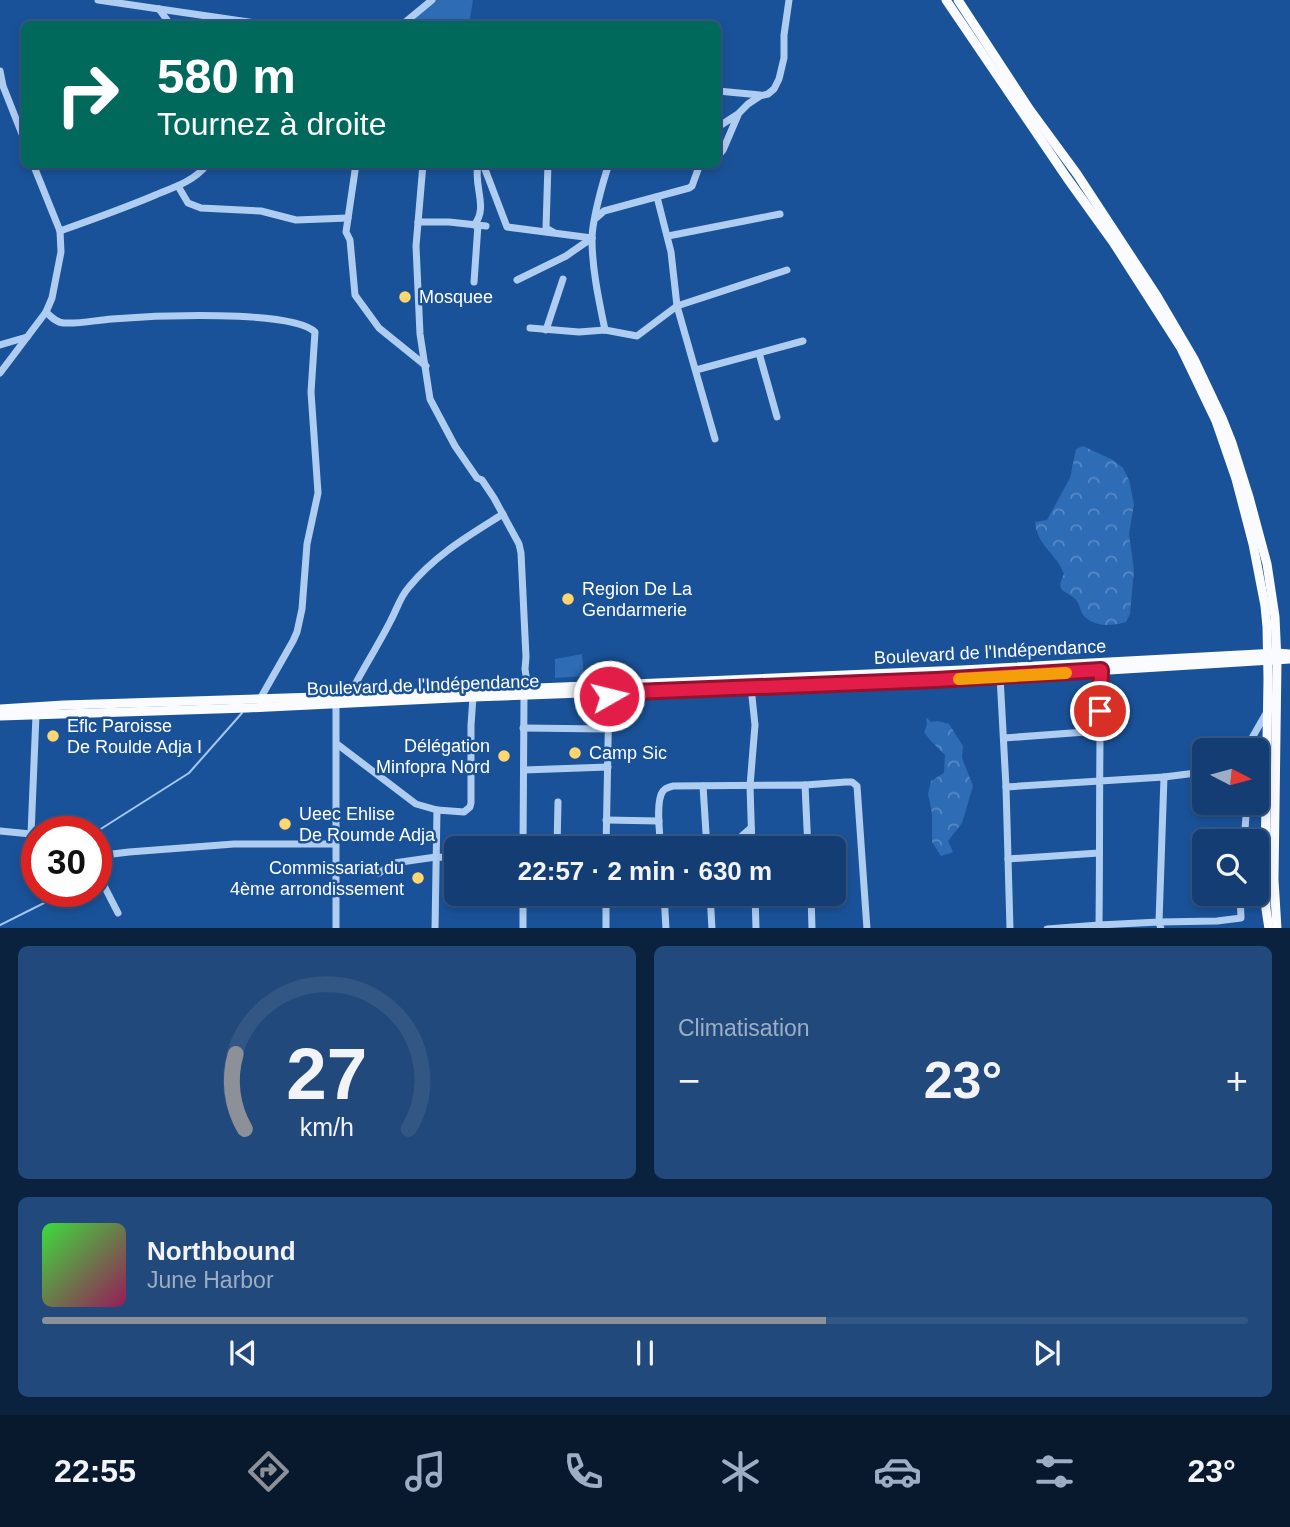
<!DOCTYPE html>
<html lang="fr">
<head>
<meta charset="utf-8">
<style>
	body { margin:0; font-family:Arial,sans-serif; background:#21497b; color:#f1f3f6; height:100vh; display:flex; flex-direction:column; font-size:26px; white-space:nowrap }
	* { box-sizing:border-box; margin:0 }
	p { font-size:23px; color:#9daec4 }
	.icon { flex:none; width:38px; height:38px; fill:none; stroke:currentColor; stroke-width:2; stroke-linecap:round; stroke-linejoin:round }
	.map { position:relative; height:928px; overflow:hidden }
	.panel { display:flex; flex-direction:column; gap:18px; padding:18px; background:#0b223f; flex:1 }
	.panel>* { flex:none }
	.top-card { position:absolute; left:21px; top:21px; width:700px; height:147px; border-radius:10px; box-shadow:0 4px 10px #0003,0 0 0 2px #335785; background:#00695c; color:#fff; overflow:hidden }
	.needle { width:46px; rotate:96deg }
	.controls { position:absolute; left:1192px; top:738px; display:grid; gap:14px }
	.controls a { display:grid; place-items:center; width:77px; height:77px; border-radius:10px; background:#143e73; box-shadow:0 4px 10px #0003,0 0 0 2px #335785; font-size:35px }
	.speed { position:absolute; left:21px; top:816px; display:flex; gap:14px; font-size:35px; font-weight:700; text-align:center }
	.speed>* { display:grid; place-content:center; width:91px; height:91px; border-radius:50%; background:#143e73; box-shadow:0 4px 10px #0003,0 0 0 2px #335785; line-height:1 }
	.speed .limit { border:10px solid #d22; background:#fff; color:#111 }
	.pin { position:absolute; display:grid; place-items:center; width:60px; height:60px; color:#fff; margin:-30px; border:4px solid #fff; border-radius:50%; box-shadow:0 2px 7px #0007 }
	.me { position:absolute; width:77px; margin:-38px; rotate:82deg; stroke-linejoin:round; filter:drop-shadow(0 0 5px #0008) }
	.turn { display:flex; align-items:center; gap:24px; height:147px; padding:0 21px; font-size:32px }
	.turn .icon { width:91px; height:91px; stroke-width:2.5 }
	.turn b { display:block; font-size:49px; line-height:60px }
	.big { font-size:52px; font-weight:600; line-height:1.1 }
	.panel .widget { flex:1; display:flex; flex-direction:column; justify-content:center; gap:10px; min-width:0; padding:0 24px; border-radius:10px; background:#21497b }
	.panel .dial { align-items:center; gap:0 }
	.dial svg { height:182px; overflow:visible; fill:none; stroke:#335785; stroke-width:7; stroke-linecap:round; text-anchor:middle }
	.dial text { fill:#f1f3f6; stroke:none }
	.song { display:flex; align-items:center; gap:21px }
	.cover { width:84px; height:84px; border-radius:10px; background:linear-gradient(135deg,hsl(120 70% 55%),hsl(330 70% 35%)) }
	.played { height:7px; border-radius:4px; background:linear-gradient(90deg,#8c9099 65%,#335785 65%) }
	.keys { display:flex; justify-content:space-around; direction:ltr }
	.heat { display:flex; justify-content:space-between; align-items:center; font-size:38px; direction:ltr }
	.panel .tiles { flex:1; display:grid; gap:18px; grid-template-columns:1fr 1fr }
	.widget:last-child { grid-column:span 2 }
	.trip { position:absolute; left:444px; top:836px; width:402px; height:70px; border-radius:10px; background:#143e73; box-shadow:0 4px 10px #0003,0 0 0 2px #335785; font-weight:600; line-height:70px; text-align:center }
	.tab-bar { display:flex; height:112px; justify-content:space-around; align-items:center; background:#08192e; color:#9daec4 }
	.tab-bar .icon { width:49px; height:49px }
	.tab-bar .selected { color:#8c9099 }
	.tab-bar b { font-size:32px; color:#f1f3f6 }
	.map>svg:first-child { display:block }
</style>
</head>
<body>
<div class="map">
<svg width="1290" height="929" viewBox="0 0 1290 929">
	<defs>
		<pattern id="forest-crowns" width="20" height="18" patternUnits="userSpaceOnUse" patternTransform="scale(1.75)"><rect width="20" height="18" fill="#2e6cb6"/><path d="M2 6a3 3 0 1 1 6 0M12 15a3 3 0 1 1 6 0" fill="none" stroke="#5889c5"/></pattern>
	</defs>
	<rect width="100%" height="100%" fill="#1a5299"/>
	<g fill="#2e6cb6">
		<polygon points="432,0 473,0 469,24 403,24"/>
		<polygon points="582,654 584,676 555,678 555,659"/>
	</g>
	<g fill="url(#forest-crowns)">
		<path d="M1083 446 1113 460 1123 468 1129 480 1134 504 1129 534 1134 570 1130 614 1126 622C1112 626 1095 628 1083 615 1080 611 1080 604 1076 600 1067 589 1054 594 1064 574 1057 554 1037 546 1035 522L1047 520 1070 478 1076 449Z"/>
		<polygon points="926,717 931,722 937,721 949,724 963,746 962,758 973,786 962,823 948,841 953,852 941,856 932,842 932,813 928,794 931,781 944,773 945,755 930,740 924,732 927,725"/>
	</g>
	<g fill="none" stroke-linecap="round" stroke-linejoin="round">
		<g stroke="#a2c8f3" stroke-width="2">
			<polyline points="96,832 189,773 242,713"/>
			<polyline points="0,925 62,894 66,891"/>
		</g>
		<g stroke="#afcdf1" stroke-width="7">
			<polyline points="98,0 262,24"/>
			<polyline points="159,9 170,24"/>
			<polyline points="403,24 432,0"/>
			<polyline points="0,71 3,86 24,139"/>
			<polyline points="718,91 760,95"/>
			<polyline points="718,127 738,114 748,104 760,96 768,94 774,89 779,79 784,58 784,35 789,0"/>
			<polyline points="718,156 723,150 738,115"/>
			<polyline points="356,164 346,232 350,240 355,295 379,328 426,366"/>
			<polyline points="423,164 416,246 420,334 430,399 455,446 477,478 482,480 494,498 519,544 521,553 526,657 525,669 528,689"/>
			<polyline points="483,164 507,227 592,238"/>
			<polyline points="548,164 546,228 553,232"/>
			<polyline points="178,186 188,203 201,208 261,211 296,220 348,218"/>
			<polyline points="657,197 671,252 677,306 715,439"/>
			<polyline points="596,218 604,211 689,188 692,186 700,164"/>
			<polyline points="418,222 449,222 486,226"/>
			<path d="M474 225C489 208 473 186 478 164"/>
			<path d="M60 231C91 220 122 209 153 196 171 188 191 183 205 167V164"/>
			<polyline points="668,236 780,214"/>
			<polyline points="517,280 566,256 592,238"/>
			<polyline points="474,282 478,225"/>
			<path d="M46 312C51 317 57 323 64 323 80 324 97 320 112 319 150 316 291 309 315 332L311 392 318 493 307 544 302 609 297 632 293 641 260 699"/>
			<polyline points="530,328 579,332 605,330 637,336 677,306 787,270"/>
			<polyline points="546,330 563,279"/>
			<path d="M605 330C599 301 592 269 592 239 592 221 603 181 609 164"/>
			<polyline points="0,345 27,337"/>
			<polyline points="759,353 777,417"/>
			<polyline points="696,370 803,341"/>
			<polyline points="0,373 46,312 52,298 61,252 60,231 33,164"/>
			<polyline points="1000,676 1006,787 1010,929"/>
			<polyline points="751,687 755,725 750,786 752,849"/>
			<path d="M349 696C362 670 378 646 391 620 397 609 400 597 409 587 435 555 468 536 503 514"/>
			<polyline points="336,702 336,929"/>
			<polyline points="523,728 606,729"/>
			<polyline points="1004,738 1099,731"/>
			<polyline points="337,744 416,804 437,810 464,812 470,807 471,803 471,725 473,697"/>
			<polyline points="1240,751 1248,745 1268,710"/>
			<polyline points="524,770 608,767"/>
			<polyline points="1164,777 1204,772"/>
			<polyline points="805,785 846,782 852,782 857,786 867,929"/>
			<polyline points="703,786 707,849"/>
			<path d="M1006 787 1164 777 1159 922 1099 925C1100 840 1099 755 1101 671"/>
			<polyline points="606,820 659,821"/>
			<polyline points="0,831 31,834 37,837"/>
			<polyline points="31,834 36,715"/>
			<polyline points="1244,842 1247,803"/>
			<polyline points="523,849 524,697"/>
			<polyline points="557,849 558,802"/>
			<polyline points="606,849 609,693"/>
			<path d="M661 849C660 836 655 801 663 791 666 787 668 788 673 786L805 785 808 849"/>
			<polyline points="727,849 751,828"/>
			<polyline points="96,856 129,852 234,844 335,844"/>
			<polyline points="1008,859 1099,853"/>
			<polyline points="96,870 118,913"/>
			<polyline points="379,873 394,863 436,857 457,858"/>
			<polyline points="664,894 666,929"/>
			<polyline points="710,894 712,929"/>
			<polyline points="755,894 756,929"/>
			<polyline points="811,894 812,929"/>
			<polyline points="435,929 437,810"/>
			<polyline points="523,929 523,894"/>
			<polyline points="606,929 606,894"/>
			<polyline points="1047,929 1099,925 1099,928"/>
			<polyline points="1161,929 1159,922 1217,921 1241,918 1240,894"/>
		</g>
		<g stroke="#f9fbff" stroke-width="9">
			<polyline points="946,0 1067,178 1113,242 1181,348 1216,421 1236,479 1253,544 1265,606 1267,627 1268,679 1265,862 1266,909 1269,929"/>
			<polyline points="958,0 1030,110 1077,174 1157,296 1194,359 1222,418 1232,443 1249,497 1267,564 1275,617 1277,661 1274,880 1277,929"/>
			<polyline points="0,709 64,705 349,696 962,670 1277,653 1290,654"/>
			<polyline points="0,716 247,708 473,697 962,679 1290,659"/>
		</g>
	</g>
	<g fill="none" stroke-linecap="round" stroke-linejoin="round">
		<defs>
			<polyline id="route" points="609,696 609,693 936,680 1101,670 1100,711"/>
		</defs>
		<use href="#route" stroke="#92132f" stroke-width="18"/>
		<use href="#route" stroke="#e11d48" stroke-width="12"/>
		<polyline stroke="#f59e0b" stroke-width="12" points="959,679 1066,673"/>
	</g>
	<g fill="#ffd56f" stroke="#1a5299" stroke-width="2.5">
		<circle cx="405" cy="297" r="7"/>
		<circle cx="568" cy="599" r="7"/>
		<circle cx="53" cy="736" r="7"/>
		<circle cx="575" cy="753" r="7"/>
		<circle cx="504" cy="756" r="7"/>
		<circle cx="285" cy="824" r="7"/>
		<circle cx="418" cy="878" r="7"/>
	</g>
	<g text-anchor="middle" dominant-baseline="central" stroke-width="5" stroke-linejoin="round" paint-order="stroke">
		<g font-size="18" fill="#fff" stroke="#1a5299" text-anchor="start">
			<text x="419" y="297">Mosquee</text>
			<text x="582" y="589">Region De La<tspan x="582" dy="21">Gendarmerie</tspan></text>
			<text x="67" y="726">Eflc Paroisse<tspan x="67" dy="21">De Roulde Adja I</tspan></text>
			<text x="490" y="746" text-anchor="end">Délégation<tspan x="490" dy="21">Minfopra Nord</tspan></text>
			<text x="589" y="753">Camp Sic</text>
			<text x="299" y="814">Ueec Ehlise<tspan x="299" dy="21">De Roumde Adja</tspan></text>
			<text x="404" y="868" text-anchor="end">Commissariat du<tspan x="404" dy="21">4ème arrondissement</tspan></text>
		</g>
		<g font-size="18" fill="#fff" stroke="#1a5299">
			<text transform="translate(990 652) rotate(-3)">Boulevard de l'Indépendance</text>
			<text transform="translate(423 685) rotate(-2)">Boulevard de l'Indépendance</text>
		</g>
	</g>
</svg>
<div class="controls">
<a><svg class="needle" viewBox="-14 -14 28 28"><path d="M0-13l5 13h-10z" fill="#e53935"/><path d="M0 13l5-13h-10z" fill="#9daec4"/></svg></a>
<a><svg class="icon" aria-label="search" viewBox="0 0 24 24"><circle cx="10" cy="10" r="6"/><path d="M15 15l6 6"/></svg></a>
</div>
<div class="speed"><div class="limit">30</div></div>
<div class="pin" style="left:1100px;top:711px;background:#d93025"><svg class="icon" aria-label="arrive" viewBox="0 0 24 24"><path d="M6 21V4h12l-3 4 3 4H6"/></svg></div>
<svg class="me" style="left:609px;top:696px" viewBox="-20 -20 40 40"><circle r="17" fill="#e11d48" stroke="#fff" stroke-width="3"/><path d="M0-11L8 9 0 5-8 9z" fill="#fff"/></svg>
<div class="trip">22:57 · 2 min · 630 m</div>
<div class="top-card">
<div class="turn"><svg class="icon" aria-label="right" viewBox="0 0 24 24"><path d="M7 20v-9h11M14 6l5 5-5 5"/></svg><div><b>580 m</b>Tournez à droite</div></div>
</div>
</div>
<section class="panel">
<div class="tiles">
<div class="widget dial"><svg viewBox="0 0 100 80">
<path d="M14 69A42 42 0 1 1 86 69"/>
<path d="M14 69A42 42 0 0 1 10 36" stroke="#8c9099"/>
<text x="50" y="56" font-size="32" font-weight="700">27</text>
<text x="50" y="72" font-size="11">km/h</text>
</svg></div>
<div class="widget"><p>Climatisation</p>
<div class="heat"><a>−</a><b class="big">23°</b><a>+</a></div>
</div>
<div class="widget">
<div class="song"><i class="cover"></i><div><b>Northbound</b><p>June Harbor</p></div></div>
<div class="played"></div>
<div class="keys"><svg class="icon" aria-label="previous" viewBox="0 0 24 24"><path d="M18 5L8 12l10 7zM5 5v14"/></svg><svg class="icon" aria-label="pause" viewBox="0 0 24 24"><path d="M8 5v14M16 5v14"/></svg><svg class="icon" aria-label="next" viewBox="0 0 24 24"><path d="M6 5l10 7-10 7zM19 5v14"/></svg></div>
</div>
</div>
</section>
<nav class="tab-bar">
<b>22:55</b>
<svg class="icon selected" aria-label="directions" viewBox="0 0 24 24"><path d="M12 3l9 9-9 9-9-9zM9 14v-3h6M13 9l2 2-2 2"/></svg>
<svg class="icon" aria-label="music" viewBox="0 0 24 24"><path d="M9 18V5l10-2v13"/><circle cx="6" cy="18" r="3"/><circle cx="16" cy="16" r="3"/></svg>
<svg class="icon" aria-label="phone" viewBox="0 0 24 24"><path d="M5 4h4l2 5-3 2q2 4 5 5l2-3 5 2v4C11 20 4 13 5 4z"/></svg>
<svg class="icon" aria-label="climate" viewBox="0 0 24 24"><path d="M12 3v18M4 7l16 10M4 17L20 7"/></svg>
<svg class="icon" aria-label="car" viewBox="0 0 24 24"><path d="M5 17H2v-5l4-1 3-4h7l3 4 3 1v5h-3M9 17h6M6 11h13"/><circle cx="7" cy="17" r="2"/><circle cx="17" cy="17" r="2"/></svg>
<svg class="icon" aria-label="filters" viewBox="0 0 24 24"><path d="M4 7h16M4 17h16"/><circle cx="9" cy="7" r="2"/><circle cx="15" cy="17" r="2"/></svg>
<b>23°</b>
</nav>
</body>
</html>
